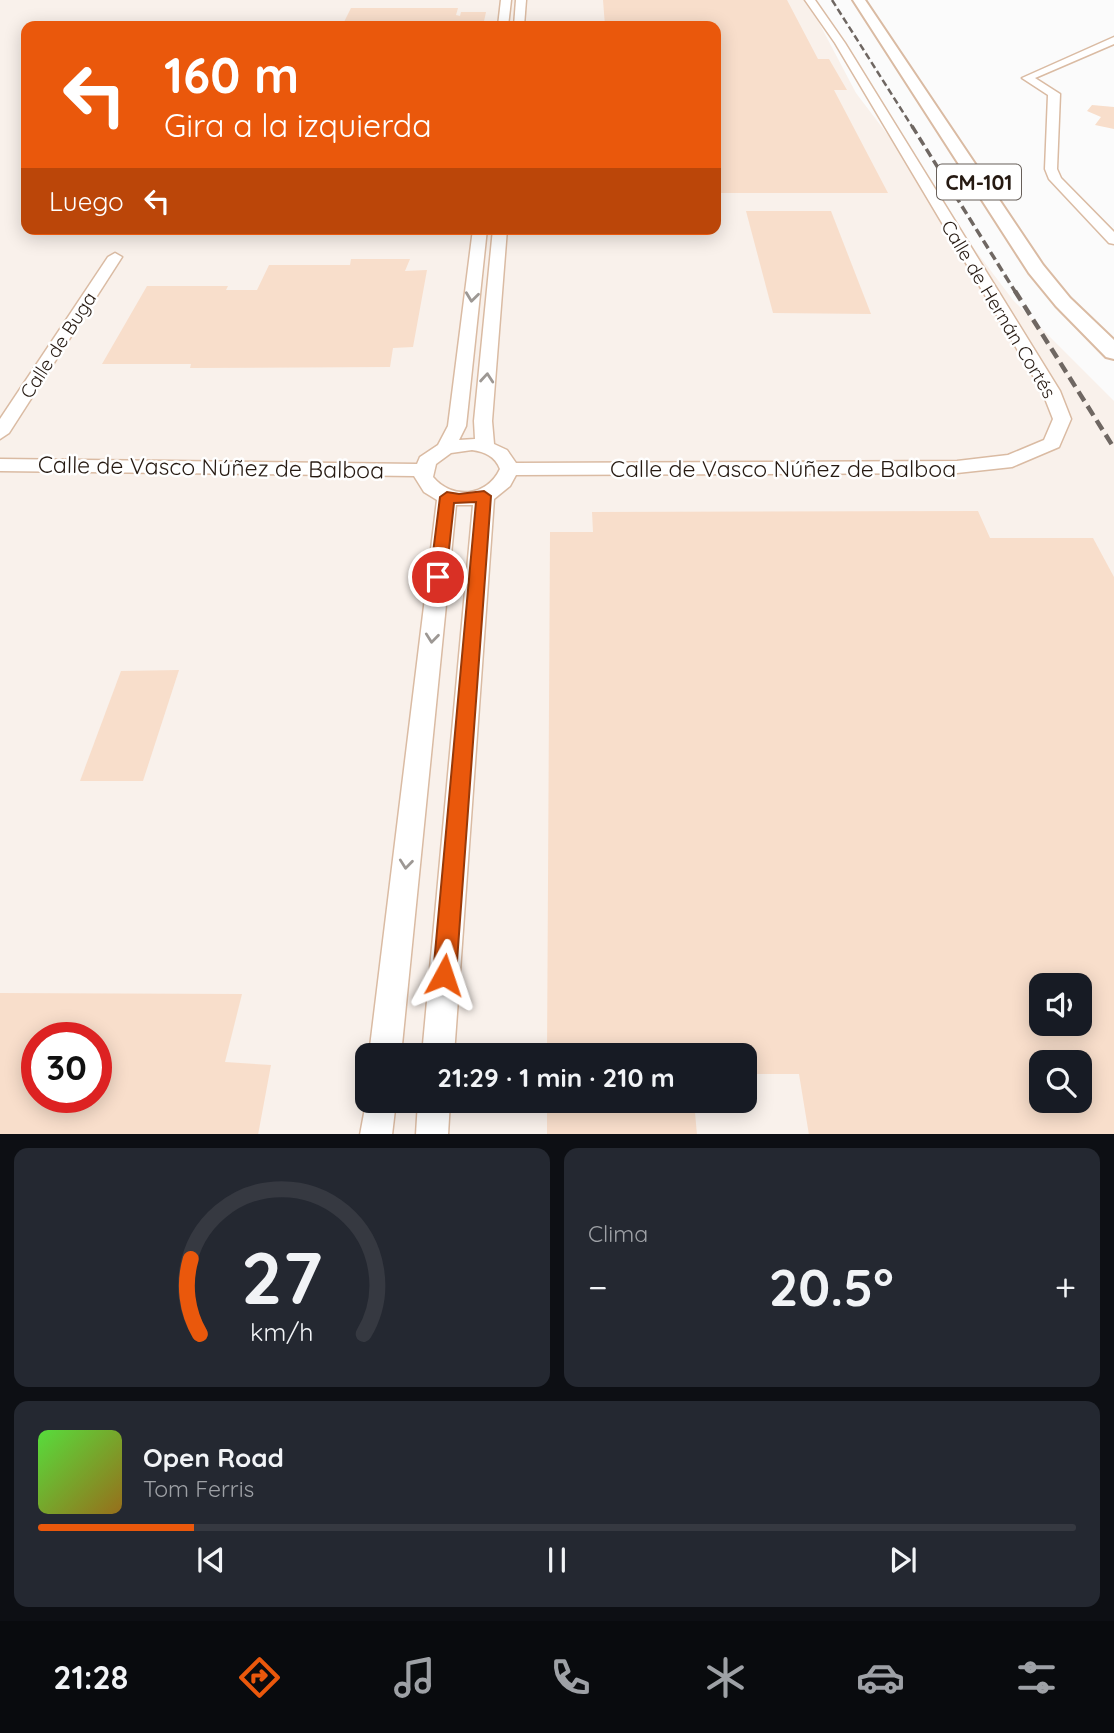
<!DOCTYPE html>
<html lang="es">
<head>
<meta charset="utf-8">
<style>
	body { margin:0; font-family:Quicksand,sans-serif; background:#242831; color:#f1f3f6; height:100vh; display:flex; flex-direction:column; font-size:26px; white-space:nowrap }
	* { box-sizing:border-box; margin:0 }
	p { font-size:23px; color:#9ea1a6 }
	.icon { flex:none; width:38px; height:38px; fill:none; stroke:currentColor; stroke-width:2; stroke-linecap:round; stroke-linejoin:round }
	.map { position:relative; height:1134px; overflow:hidden }
	.panel { display:flex; flex-direction:column; gap:14px; padding:14px; background:#0d0f14; flex:1 }
	.panel>* { flex:none }
	.top-card { position:absolute; left:21px; top:21px; width:700px; height:214px; border-radius:14px; box-shadow:0 4px 18px #0003; background:#ea580c; color:#fff; overflow:hidden }
	.fabs { position:absolute; left:1029px; top:973px; display:grid; gap:14px }
	.fabs a { display:grid; place-items:center; width:63px; height:63px; border-radius:14px; background:#171b24; box-shadow:0 4px 18px #0003; font-size:35px }
	.speed { position:absolute; left:21px; top:1022px; display:flex; gap:14px; font-size:35px; font-weight:700; text-align:center }
	.speed>* { display:grid; place-content:center; width:91px; height:91px; border-radius:50%; background:#171b24; box-shadow:0 4px 18px #0003; line-height:1 }
	.speed .limit { border:10px solid #d22; background:#fff; color:#111 }
	.pin { position:absolute; display:grid; place-items:center; width:60px; height:60px; color:#fff; margin:-30px; border:4px solid #fff; border-radius:50%; box-shadow:0 2px 7px #0007 }
	.me { position:absolute; width:77px; margin:-38px; rotate:5deg; stroke-linejoin:round; filter:drop-shadow(0 0 5px #0008) }
	.turn { display:flex; align-items:center; gap:24px; height:147px; padding:0 28px; font-size:32px }
	.turn .icon { width:91px; height:91px; stroke-width:2.5 }
	.turn b { display:block; font-size:49px; line-height:60px }
	.then { display:flex; align-items:center; height:66px; padding:0 28px; background:#0003; gap:14px; font-size:26px }
	.big { font-size:52px; font-weight:800; line-height:1.1 }
	.panel .widget { flex:1; display:flex; flex-direction:column; justify-content:center; gap:10px; min-width:0; padding:0 24px; border-radius:14px; background:#242831 }
	.panel .dial { align-items:center; gap:0 }
	.dial svg { height:182px; overflow:visible; fill:none; stroke:#363941; stroke-width:7; stroke-linecap:round; text-anchor:middle }
	.dial text { fill:#f1f3f6; stroke:none }
	.song { display:flex; align-items:center; gap:21px }
	.cover { width:84px; height:84px; border-radius:10px; background:linear-gradient(135deg,hsl(110 70% 55%),hsl(40 70% 35%)) }
	.played { height:7px; border-radius:4px; background:linear-gradient(90deg,#ea580c 15%,#363941 15%) }
	.keys { display:flex; justify-content:space-around; direction:ltr }
	.heat { display:flex; justify-content:space-between; align-items:center; font-size:38px; direction:ltr }
	.panel .tiles { flex:1; display:grid; gap:14px; grid-template-columns:1fr 1fr }
	.widget:last-child { grid-column:span 2 }
	.trip { position:absolute; left:355px; top:1043px; width:402px; height:70px; border-radius:14px; background:#171b24; box-shadow:0 4px 18px #0003; font-weight:800; line-height:70px; text-align:center }
	.tabs { display:flex; height:112px; justify-content:space-around; align-items:center; background:#090b0e; color:#9ea1a6 }
	.tabs .icon { width:49px; height:49px }
	.tabs .current { color:#ea580c }
	.tabs b { font-size:32px; color:#f1f3f6 }
	.map>svg:first-child { display:block }
</style>
</head>
<body>
<div class="map">
<svg width="1114" height="1135" viewBox="0 0 1114 1135">
	<rect width="100%" height="100%" fill="#fbfbfb"/>
	<path fill="#f9f1eb" fill-rule="evenodd" d="M0 0H807L856 93 1013 300 1114 401V1134L0 1135ZM26 26H716V229H26ZM1041 985H1080V1024H1041ZM37 1038H96V1097H37ZM368 1055H746V1101H368ZM1041 1062H1080V1101H1041Z"/>
	<g fill="#f8decb" fill-rule="evenodd">
		<polygon points="603,0 787,0 818,59 829,59 847,90 834,90 888,193 716,193 716,26 605,26"/>
		<polygon points="351,8 458,8 456,15 460,16 461,12 486,12 483,26 342,26"/>
		<polygon points="1092,105 1114,107 1114,129 1095,125 1101,117 1087,111"/>
		<polygon points="746,211 831,211 871,314 773,313"/>
		<polygon points="351,259 410,259 405,271 427,270 413,347 393,348 390,367 190,368 191,364 102,364 147,286 228,286 226,290 257,290 269,265 350,265"/>
		<path d="M978 511 990 538H1093L1114 577V1135H809L799 1074H746V1055H547L550 532H593L592 512ZM1041 985H1080V1024H1041ZM1041 1062H1080V1101H1041Z"/>
		<polygon points="179,670 143,781 80,781 121,671"/>
		<path d="M0 993 242 994 225 1062 271 1065 258 1135H0ZM37 1038H96V1097H37Z"/>
		<polygon points="547,1101 694,1101 697,1135 547,1135"/>
	</g>
	<g fill="none" stroke-linecap="round" stroke-linejoin="round">
		<defs>
			<g id="minor">
				<polygon points="501,0 511,0 508,26 498,26"/>
				<polygon points="516,0 526,0 524,26 514,26"/>
				<path d="M805 0H815L845 43 1060 391 1071 419 1059 447 1012 467 957 473 516 475 510 486 494 499 454 1055H422L473 505H456L401 1055H369L437 500 424 492 414 476 0 471V459L417 464 420 457 438 445 448 426 473 229H487L466 426 459 440 475 439 474 421 493 229H507L492 421 494 444 507 450 516 463 957 461 1008 455 1044 440 1053 419 1042 391 835 43ZM472 450C485 452 495 456 500 469 487 497 452 500 433 477L436 464 451 453Z"/>
				<polygon points="1114,37 1114,44 1035,78 1060,94 1057,169 1061,178 1114,232 1114,244 1109,243 1049,179 1045,169 1048,95 1022,78"/>
				<polygon points="115,253 122,257 9,433 0,439 0,419 108,257"/>
				<polygon points="368,1092 368,1101 396,1101 392,1135 360,1135"/>
				<polygon points="418,1101 450,1101 448,1135 416,1135"/>
			</g>
			<polygon id="major" points="853,0 865,0 1043,265 1070,298 1114,340 1114,359 1106,357 1056,306 1029,273"/>
		</defs>
		<use href="#minor" stroke="#dabba3" stroke-width="3"/>
		<use href="#major" stroke="#dabba3" stroke-width="4"/>
		<use href="#minor" fill="#fff" fill-rule="evenodd"/>
		<use href="#major" fill="#fff" fill-rule="evenodd"/>
		<polyline stroke="#6f6762" stroke-width="2.5" stroke-dasharray="7 3.5" stroke-linecap="butt" points="832,0 913,128"/>
		<polyline stroke="#6f6762" stroke-width="3.5" stroke-dasharray="9 4.5" stroke-linecap="butt" points="912,126 1016,293"/>
		<polyline stroke="#6f6762" stroke-width="4.5" stroke-dasharray="11 6" stroke-linecap="butt" points="1015,291 1114,448"/>
	</g>
	<defs><path id="oneway-chevron" d="M-2-3.5L2.5 0L-2 3.5" fill="none" stroke-width="1.6" stroke-linecap="round" stroke-linejoin="round" transform="scale(1.75)"/></defs>
	<g stroke="#9d9894">
		<use href="#oneway-chevron" transform="translate(472 297) rotate(97)"/>
		<use href="#oneway-chevron" transform="translate(487 378) rotate(-85)"/>
		<use href="#oneway-chevron" transform="translate(432 638) rotate(96)"/>
		<use href="#oneway-chevron" transform="translate(406 864) rotate(96)"/>
	</g>
	<polygon fill="#ea580c" stroke="#983908" stroke-width="2" points="484,491 491,496 456,975 452,983 444,986 437,983 433,975 476,502 454,503 446,577 438,583 430,577 440,497 447,492 459,494"/>
	<g text-anchor="middle" dominant-baseline="central" stroke-width="5" stroke-linejoin="round" paint-order="stroke">
		<g font-size="19" fill="#261a12" stroke="#fff">
			<text transform="translate(999 309) rotate(59)">Calle de Hernán Cortés</text>
			<text transform="translate(58 345) rotate(-57)">Calle de Buga</text>
		</g>
		<rect fill="#fff" stroke="#675f59" stroke-width="2" x="937" y="164.5" width="84" height="35" rx="5"/>
		<g font-size="21" font-weight="bold" fill="#261a12">
			<text x="979" y="182">CM-101</text>
		</g>
		<g font-size="23" fill="#261a12" stroke="#fff">
			<text transform="translate(211 467) rotate(1)">Calle de Vasco Núñez de Balboa</text>
			<text x="783" y="468">Calle de Vasco Núñez de Balboa</text>
		</g>
	</g>
</svg>
<div class="fabs">
<a><svg class="icon" aria-label="sound" viewBox="0 0 24 24"><path d="M4 9h4l5-4v14l-5-4H4zM17 9q2 3 0 6"/></svg></a>
<a><svg class="icon" aria-label="search" viewBox="0 0 24 24"><circle cx="10" cy="10" r="6"/><path d="M15 15l6 6"/></svg></a>
</div>
<div class="speed"><div class="limit">30</div></div>
<div class="pin" style="left:438px;top:577px;background:#d93025"><svg class="icon" aria-label="arrive" viewBox="0 0 24 24"><path d="M6 21V4h12l-3 4 3 4H6"/></svg></div>
<svg class="me" style="left:444px;top:975px" viewBox="-20 -20 40 40"><path d="M0-17L14 15 0 8-14 15z" fill="#ea580c" stroke="#fff" stroke-width="4"/></svg>
<div class="trip">21:29 · 1 min · 210 m</div>
<div class="top-card">
<div class="turn"><svg class="icon" aria-label="left" viewBox="0 0 24 24"><path d="M17 20v-9H6M10 6l-5 5 5 5"/></svg><div><b>160 m</b>Gira a la izquierda</div></div>
<div class="then">Luego<svg class="icon" aria-label="left" viewBox="0 0 24 24"><path d="M17 20v-9H6M10 6l-5 5 5 5"/></svg></div>
</div>
</div>
<section class="panel">
<div class="tiles">
<div class="widget dial"><svg viewBox="0 0 100 80">
<path d="M14 69A42 42 0 1 1 86 69"/>
<path d="M14 69A42 42 0 0 1 10 36" stroke="#ea580c"/>
<text x="50" y="56" font-size="32" font-weight="700">27</text>
<text x="50" y="72" font-size="11">km/h</text>
</svg></div>
<div class="widget"><p>Clima</p>
<div class="heat"><a>−</a><b class="big">20.5°</b><a>+</a></div>
</div>
<div class="widget">
<div class="song"><i class="cover"></i><div><b>Open Road</b><p>Tom Ferris</p></div></div>
<div class="played"></div>
<div class="keys"><svg class="icon" aria-label="previous" viewBox="0 0 24 24"><path d="M18 5L8 12l10 7zM5 5v14"/></svg><svg class="icon" aria-label="pause" viewBox="0 0 24 24"><path d="M8 5v14M16 5v14"/></svg><svg class="icon" aria-label="next" viewBox="0 0 24 24"><path d="M6 5l10 7-10 7zM19 5v14"/></svg></div>
</div>
</div>
</section>
<nav class="tabs">
<b>21:28</b>
<svg class="icon current" aria-label="directions" viewBox="0 0 24 24"><path d="M12 3l9 9-9 9-9-9zM9 14v-3h6M13 9l2 2-2 2"/></svg>
<svg class="icon" aria-label="music" viewBox="0 0 24 24"><path d="M9 18V5l10-2v13"/><circle cx="6" cy="18" r="3"/><circle cx="16" cy="16" r="3"/></svg>
<svg class="icon" aria-label="phone" viewBox="0 0 24 24"><path d="M5 4h4l2 5-3 2q2 4 5 5l2-3 5 2v4C11 20 4 13 5 4z"/></svg>
<svg class="icon" aria-label="climate" viewBox="0 0 24 24"><path d="M12 3v18M4 7l16 10M4 17L20 7"/></svg>
<svg class="icon" aria-label="car" viewBox="0 0 24 24"><path d="M5 17H2v-5l4-1 3-4h7l3 4 3 1v5h-3M9 17h6M6 11h13"/><circle cx="7" cy="17" r="2"/><circle cx="17" cy="17" r="2"/></svg>
<svg class="icon" aria-label="filters" viewBox="0 0 24 24"><path d="M4 7h16M4 17h16"/><circle cx="9" cy="7" r="2"/><circle cx="15" cy="17" r="2"/></svg>
</nav>
</body>
</html>
